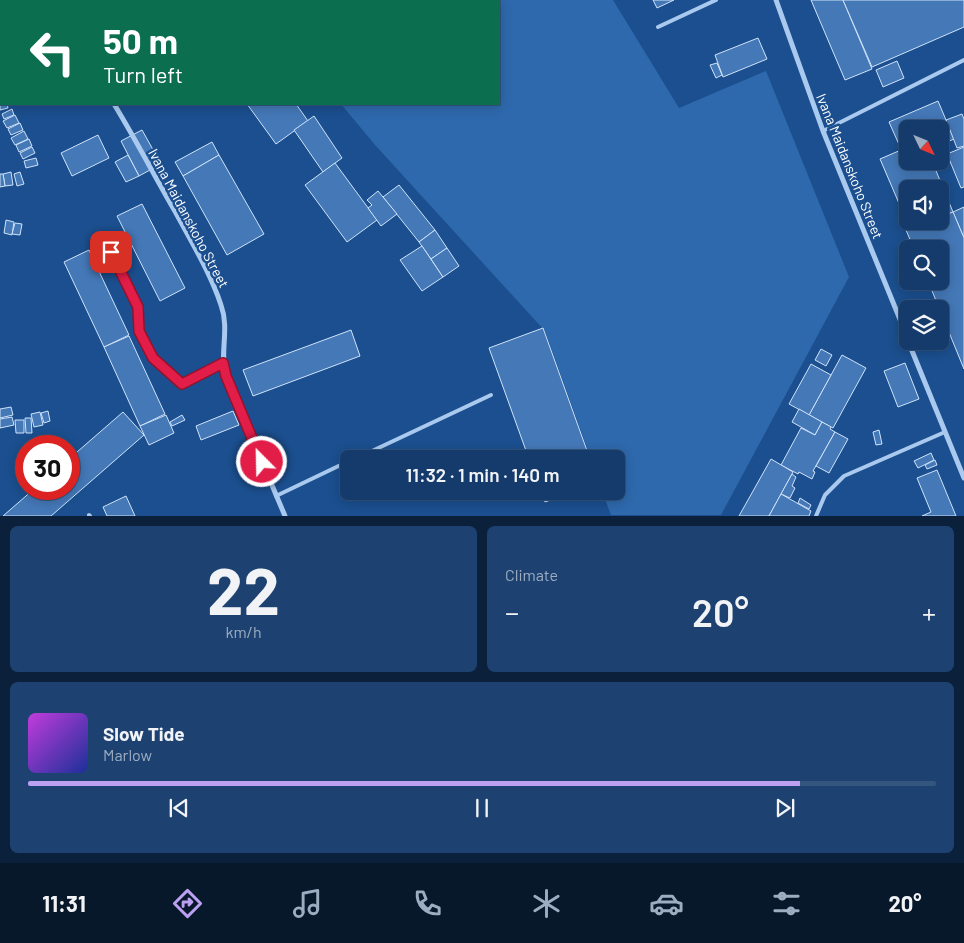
<!DOCTYPE html>
<html lang="en">
<head>
<meta charset="utf-8">
<style>
	body { margin:0; font-family:Barlow,sans-serif; background:#1d4271; color:#f1f3f6; height:100vh; display:flex; flex-direction:column; font-size:19px; white-space:nowrap }
	* { box-sizing:border-box; margin:0 }
	p { font-size:16px; color:#9dadc1 }
	.icon { flex:none; width:28px; height:28px; fill:none; stroke:currentColor; stroke-width:2; stroke-linecap:round; stroke-linejoin:round }
	.map { position:relative; height:516px; overflow:hidden }
	.side { display:flex; flex-direction:column; gap:10px; padding:10px; background:#0b203b; flex:1 }
	.side>* { flex:none }
	.guide { position:absolute; left:0px; top:0px; width:500px; height:105px; box-shadow:0 2px 12px #0003,0 0 0 1px #33557e; background:#0b6e4f; color:#fff; overflow:hidden }
	.needle { width:32px; rotate:133deg }
	.fabs { position:absolute; left:899px; top:120px; display:grid; gap:10px }
	.fabs a { display:grid; place-items:center; width:50px; height:50px; border-radius:8px; background:#143b6b; box-shadow:0 2px 12px #0003,0 0 0 1px #33557e; font-size:25px }
	.speed { position:absolute; left:15px; top:435px; display:flex; gap:10px; font-size:25px; font-weight:700; text-align:center }
	.speed>* { display:grid; place-content:center; width:65px; height:65px; border-radius:50%; background:#143b6b; box-shadow:0 2px 12px #0003,0 0 0 1px #33557e; line-height:1 }
	.speed .limit { border:8px solid #d22; background:#fff; color:#111 }
	.pin { position:absolute; display:grid; place-items:center; width:42px; height:42px; color:#fff; margin:-21px; border-radius:10px; box-shadow:0 2px 8px #0006 }
	.me { position:absolute; width:55px; margin:-28px; rotate:337deg; stroke-linejoin:round; filter:drop-shadow(0 0 4px #0008) }
	.turn { display:flex; align-items:center; gap:18px; height:105px; padding:0 20px; font-size:22px }
	.turn .icon { width:65px; height:65px; stroke-width:2.5 }
	.turn b { display:block; font-size:35px; line-height:42px }
	.big { font-size:38px; font-weight:600; line-height:1.1 }
	.side .tile { flex:1; display:flex; flex-direction:column; justify-content:center; gap:8px; min-width:0; padding:0 18px; border-radius:8px; background:#1d4271 }
	.side .dial { align-items:center; gap:0 }
	.dial b { font-size:65px; line-height:1 }
	.song { display:flex; align-items:center; gap:15px }
	.cover { width:60px; height:60px; border-radius:8px; background:linear-gradient(135deg,hsl(290 70% 55%),hsl(230 70% 35%)) }
	.played { height:5px; border-radius:2px; background:linear-gradient(90deg,#bca0f2 85%,#33557e 85%) }
	.keys { display:flex; justify-content:space-around; direction:ltr }
	.heat { display:flex; justify-content:space-between; align-items:center; font-size:28px; direction:ltr }
	.side .tiles { flex:1; display:grid; gap:10px; grid-template-columns:1fr 1fr }
	.tile:last-child { grid-column:span 2 }
	.trip { position:absolute; left:340px; top:450px; width:285px; height:50px; border-radius:8px; background:#143b6b; box-shadow:0 2px 12px #0003,0 0 0 1px #33557e; font-weight:600; line-height:50px; text-align:center }
	.tabs { display:flex; height:80px; justify-content:space-around; align-items:center; background:#08182b; color:#9dadc1 }
	.tabs .icon { width:35px; height:35px }
	.tabs .selected { color:#bca0f2 }
	.tabs b { font-size:22px; color:#f1f3f6 }
	.map>svg:first-child { display:block }
</style>
</head>
<body>
<div class="map">
<svg width="964" height="516" viewBox="0 0 964 516">
	<rect width="100%" height="100%" fill="#1b4f8f"/>
	<polygon fill="#2e69ad" points="255,0 613,0 679,108 766,71 849,277 721,515 611,515 602,491 616,491 616,459 591,459 545,331 375,145 341,104 499,104 499,1 256,1"/>
	<g fill="#4478b7" stroke="#cfe3fa">
		<polygon points="653,0 674,0 657,8"/>
		<polygon points="811,0 843,0 872,69 845,80"/>
		<polygon points="843,0 964,0 964,27 872,67"/>
		<polygon points="758,38 767,59 723,77 715,55"/>
		<polygon points="897,61 904,78 883,87 876,70"/>
		<polygon points="717,63 722,75 716,78 710,65"/>
		<polygon points="938,101 954,139 940,145 940,129 908,129 908,147 901,149 889,122"/>
		<polygon points="0,103 7,104 8,108 0,110"/>
		<polygon points="247,104 296,104 308,121 276,144"/>
		<polygon points="12,109 14,115 4,119 2,114"/>
		<polygon points="962,114 964,119 964,146 957,148 946,120"/>
		<polygon points="15,115 19,123 7,128 3,121"/>
		<polygon points="314,116 342,158 323,172 294,130"/>
		<polygon points="20,123 23,130 11,135 8,129"/>
		<polygon points="142,130 161,164 139,176 121,141"/>
		<polygon points="24,131 28,139 15,145 11,138"/>
		<polygon points="98,135 109,158 72,176 61,153"/>
		<polygon points="29,139 32,146 19,152 16,145"/>
		<polygon points="212,142 219,155 183,176 175,162"/>
		<polygon points="32,147 35,153 23,159 20,153"/>
		<polygon points="908,147 908,161 932,161 953,212 940,217 940,189 908,189 908,221 929,221 910,229 880,159"/>
		<polygon points="964,147 964,187 961,188 947,154"/>
		<polygon points="128,155 139,176 126,182 115,162"/>
		<polygon points="219,155 264,234 227,255 183,176"/>
		<polygon points="36,158 38,165 26,168 24,161"/>
		<polygon points="335,163 377,220 347,242 305,185"/>
		<polygon points="11,172 13,185 5,186 3,174"/>
		<polygon points="20,172 24,184 17,186 14,174"/>
		<polygon points="0,174 3,174 5,186 0,187"/>
		<polygon points="399,185 435,230 419,242 383,197"/>
		<polygon points="378,191 397,214 381,226 368,208 372,205 367,200"/>
		<polygon points="142,204 185,288 160,301 117,216"/>
		<polygon points="964,207 964,238 953,212"/>
		<polygon points="953,212 964,238 964,369 928,281 940,281 940,249 914,249 906,230 929,221 940,221 940,217"/>
		<polygon points="6,220 14,222 12,235 4,233"/>
		<polygon points="15,223 22,224 20,235 12,234"/>
		<polygon points="435,230 447,248 431,259 419,242"/>
		<polygon points="422,246 443,277 422,291 400,260"/>
		<polygon points="447,248 459,266 443,277 431,259"/>
		<polygon points="89,250 129,335 104,347 64,262"/>
		<polygon points="543,328 590,459 529,459 489,348"/>
		<polygon points="351,330 360,356 253,396 243,370"/>
		<polygon points="129,336 165,414 140,426 104,347"/>
		<polygon points="821,349 832,355 826,366 815,360"/>
		<polygon points="842,355 866,368 833,428 809,415"/>
		<polygon points="905,363 919,399 898,407 884,371"/>
		<polygon points="811,364 831,375 809,415 789,404"/>
		<polygon points="11,407 13,415 0,418 0,409"/>
		<polygon points="799,409 822,422 815,435 792,422"/>
		<polygon points="48,411 50,421 44,423 41,413"/>
		<polygon points="233,411 239,425 201,440 196,426"/>
		<polygon points="40,412 43,425 34,427 31,414"/>
		<polygon points="123,412 144,435 51,516 3,516 34,489 69,489 69,459"/>
		<polygon points="166,415 174,433 149,445 140,426"/>
		<polygon points="182,415 185,420 172,426 170,422"/>
		<polygon points="12,417 14,425 0,428 0,419"/>
		<polygon points="25,418 31,418 32,433 26,433"/>
		<polygon points="15,420 24,420 24,433 16,433"/>
		<polygon points="822,422 831,427 830,429 835,432 813,471 815,472 812,479 799,472 798,474 781,465 801,428 815,435"/>
		<polygon points="879,430 882,444 876,445 873,432"/>
		<polygon points="835,432 848,439 829,473 816,466"/>
		<polygon points="931,453 934,460 918,468 914,461"/>
		<polygon points="771,459 793,472 792,474 769,516 739,516"/>
		<polygon points="935,460 937,465 927,469 925,465"/>
		<polygon points="937,470 956,516 922,516 931,512 917,478"/>
		<polygon points="792,474 796,477 792,486 795,488 790,498 781,494"/>
		<polygon points="541,491 575,491 545,502"/>
		<polygon points="781,494 811,511 809,516 769,516"/>
		<polygon points="126,496 135,516 107,516 103,507"/>
		<polygon points="800,498 811,505 809,509 798,503"/>
	</g>
	<g fill="none" stroke-linecap="round" stroke-linejoin="round">
		<g stroke="#a9c9ee" stroke-width="4">
			<polyline points="658,27 716,0"/>
			<polyline points="823,131 964,60"/>
			<polyline points="111,252 138,307 139,331 153,358 182,384 223,363"/>
			<polyline points="355,459 491,395"/>
			<polyline points="276,496 349,461"/>
			<polyline points="89,515 90,516"/>
			<polyline points="816,516 825,495 844,476 945,432"/>
		</g>
		<g stroke="#a9c9ee" stroke-width="5">
			<polyline points="51,0 52,1"/>
			<polyline points="776,0 823,131 908,339"/>
			<polyline points="0,23 1,25"/>
			<polyline points="0,60 1,56"/>
			<path d="M114 104C136 140 155 177 176 213 191 241 211 274 221 305 230 330 219 353 226 376L285 516"/>
			<polyline points="908,341 964,478"/>
		</g>
	</g>
	<g fill="none" stroke-linecap="round" stroke-linejoin="round">
		<defs>
			<polyline id="route" points="111,252 138,307 139,331 153,358 182,384 223,363 226,376 262,462"/>
		</defs>
		<use href="#route" stroke="#92132f" stroke-width="12"/>
		<use href="#route" stroke="#e11d48" stroke-width="9"/>
	</g>
	<g text-anchor="middle" dominant-baseline="central" stroke-width="5" stroke-linejoin="round" paint-order="stroke">
		<g font-size="14" fill="#fff" stroke="#1b4f8f">
			<text transform="translate(850 166) rotate(68)">Ivana Maidanskoho Street</text>
			<text transform="translate(189 218) rotate(62)">Ivana Maidanskoho Street</text>
		</g>
	</g>
</svg>
<div class="fabs">
<a><svg class="needle" viewBox="-14 -14 28 28"><path d="M0-13l5 13h-10z" fill="#e53935"/><path d="M0 13l5-13h-10z" fill="#9dadc1"/></svg></a>
<a><svg class="icon" aria-label="sound" viewBox="0 0 24 24"><path d="M4 9h4l5-4v14l-5-4H4zM17 9q2 3 0 6"/></svg></a>
<a><svg class="icon" aria-label="search" viewBox="0 0 24 24"><circle cx="10" cy="10" r="6"/><path d="M15 15l6 6"/></svg></a>
<a><svg class="icon" aria-label="layers" viewBox="0 0 24 24"><path d="M12 4l9 5-9 5-9-5zM3 14l9 5 9-5"/></svg></a>
</div>
<div class="speed"><div class="limit">30</div></div>
<div class="pin" style="left:111px;top:252px;background:#d93025"><svg class="icon" aria-label="arrive" viewBox="0 0 24 24"><path d="M6 21V4h12l-3 4 3 4H6"/></svg></div>
<svg class="me" style="left:262px;top:462px" viewBox="-20 -20 40 40"><circle r="17" fill="#e11d48" stroke="#fff" stroke-width="3"/><path d="M0-11L8 9 0 5-8 9z" fill="#fff"/></svg>
<div class="trip">11:32 · 1 min · 140 m</div>
<div class="guide">
<div class="turn"><svg class="icon" aria-label="left" viewBox="0 0 24 24"><path d="M17 20v-9H6M10 6l-5 5 5 5"/></svg><div><b>50 m</b>Turn left</div></div>
</div>
</div>
<section class="side">
<div class="tiles">
<div class="tile dial"><b>22</b><p>km/h</p></div>
<div class="tile"><p>Climate</p>
<div class="heat"><a>−</a><b class="big">20°</b><a>+</a></div>
</div>
<div class="tile">
<div class="song"><i class="cover"></i><div><b>Slow Tide</b><p>Marlow</p></div></div>
<div class="played"></div>
<div class="keys"><svg class="icon" aria-label="previous" viewBox="0 0 24 24"><path d="M18 5L8 12l10 7zM5 5v14"/></svg><svg class="icon" aria-label="pause" viewBox="0 0 24 24"><path d="M8 5v14M16 5v14"/></svg><svg class="icon" aria-label="next" viewBox="0 0 24 24"><path d="M6 5l10 7-10 7zM19 5v14"/></svg></div>
</div>
</div>
</section>
<nav class="tabs">
<b>11:31</b>
<svg class="icon selected" aria-label="directions" viewBox="0 0 24 24"><path d="M12 3l9 9-9 9-9-9zM9 14v-3h6M13 9l2 2-2 2"/></svg>
<svg class="icon" aria-label="music" viewBox="0 0 24 24"><path d="M9 18V5l10-2v13"/><circle cx="6" cy="18" r="3"/><circle cx="16" cy="16" r="3"/></svg>
<svg class="icon" aria-label="phone" viewBox="0 0 24 24"><path d="M5 4h4l2 5-3 2q2 4 5 5l2-3 5 2v4C11 20 4 13 5 4z"/></svg>
<svg class="icon" aria-label="climate" viewBox="0 0 24 24"><path d="M12 3v18M4 7l16 10M4 17L20 7"/></svg>
<svg class="icon" aria-label="car" viewBox="0 0 24 24"><path d="M5 17H2v-5l4-1 3-4h7l3 4 3 1v5h-3M9 17h6M6 11h13"/><circle cx="7" cy="17" r="2"/><circle cx="17" cy="17" r="2"/></svg>
<svg class="icon" aria-label="filters" viewBox="0 0 24 24"><path d="M4 7h16M4 17h16"/><circle cx="9" cy="7" r="2"/><circle cx="15" cy="17" r="2"/></svg>
<b>20°</b>
</nav>
</body>
</html>
